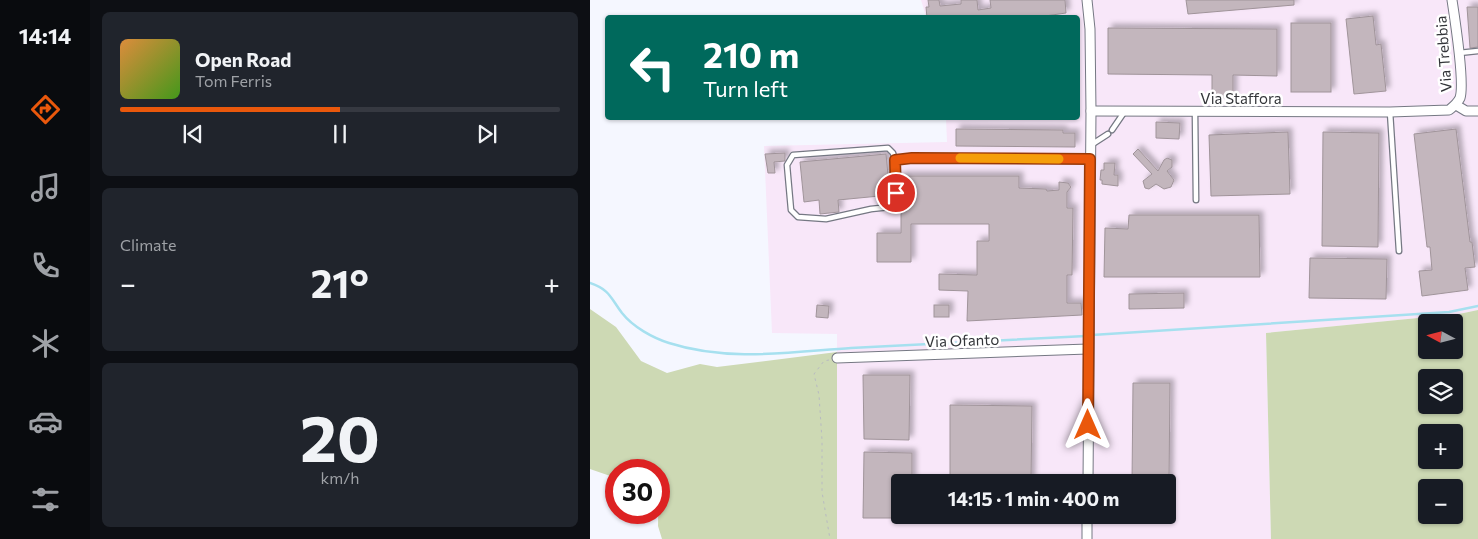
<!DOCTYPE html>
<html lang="en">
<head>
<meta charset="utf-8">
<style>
	body { margin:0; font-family:Commissioner,sans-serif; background:#20242c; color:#f1f3f6; height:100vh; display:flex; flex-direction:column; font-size:19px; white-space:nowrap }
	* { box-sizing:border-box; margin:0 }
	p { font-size:16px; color:#9ea1a6 }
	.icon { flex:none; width:28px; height:28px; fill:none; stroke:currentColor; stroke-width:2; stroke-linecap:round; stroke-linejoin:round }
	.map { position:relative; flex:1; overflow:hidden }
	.side { display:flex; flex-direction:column; gap:12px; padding:12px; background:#0d0f14; width:500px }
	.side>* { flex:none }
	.top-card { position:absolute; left:15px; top:15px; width:475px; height:105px; border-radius:5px; box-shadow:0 1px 4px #0004; background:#00695c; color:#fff; overflow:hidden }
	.needle { width:32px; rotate:277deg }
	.tools { position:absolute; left:828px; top:314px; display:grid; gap:10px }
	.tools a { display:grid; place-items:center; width:45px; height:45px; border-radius:5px; background:#171b24; box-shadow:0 1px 4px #0004; font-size:25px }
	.speed { position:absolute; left:15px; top:459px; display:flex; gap:10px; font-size:25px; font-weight:700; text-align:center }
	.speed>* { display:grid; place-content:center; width:65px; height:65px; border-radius:50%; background:#171b24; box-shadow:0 1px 4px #0004; line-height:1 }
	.speed .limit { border:8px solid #d22; background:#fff; color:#111 }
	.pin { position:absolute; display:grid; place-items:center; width:42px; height:42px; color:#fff; margin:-21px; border:2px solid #fff; border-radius:50%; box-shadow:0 1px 5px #0007 }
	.me { position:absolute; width:55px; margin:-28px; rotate:0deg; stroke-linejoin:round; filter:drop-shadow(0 0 4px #0008) }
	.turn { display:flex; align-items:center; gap:18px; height:105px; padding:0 15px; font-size:22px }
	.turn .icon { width:65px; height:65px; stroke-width:2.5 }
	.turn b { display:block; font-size:35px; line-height:42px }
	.big { font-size:38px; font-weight:700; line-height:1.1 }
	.side .card { flex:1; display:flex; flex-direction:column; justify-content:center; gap:8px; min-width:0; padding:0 18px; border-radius:8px; background:#20242c }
	.side .dial { align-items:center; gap:0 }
	.dial b { font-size:65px; line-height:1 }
	.song { display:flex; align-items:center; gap:15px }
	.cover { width:60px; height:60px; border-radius:8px; background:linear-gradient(135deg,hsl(30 70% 55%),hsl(100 70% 35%)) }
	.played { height:5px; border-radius:2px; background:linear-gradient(90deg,#ea580c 50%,#363941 50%) }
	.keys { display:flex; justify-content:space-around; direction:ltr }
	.heat { display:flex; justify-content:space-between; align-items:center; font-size:28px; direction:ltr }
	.trip { position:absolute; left:301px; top:474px; width:285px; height:50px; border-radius:5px; background:#171b24; box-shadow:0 1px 4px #0004; font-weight:700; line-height:50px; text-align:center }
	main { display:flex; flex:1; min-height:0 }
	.tabs { display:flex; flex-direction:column; width:90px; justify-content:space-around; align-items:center; background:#090b0e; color:#9ea1a6 }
	.tabs .icon { width:35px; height:35px }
	.tabs .on { color:#ea580c }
	.tabs b { font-size:22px; color:#f1f3f6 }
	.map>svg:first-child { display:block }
</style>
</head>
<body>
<main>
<nav class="tabs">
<b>14:14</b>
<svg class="icon on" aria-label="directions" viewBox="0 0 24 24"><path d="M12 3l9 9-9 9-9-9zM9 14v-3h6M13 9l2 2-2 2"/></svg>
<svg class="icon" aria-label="music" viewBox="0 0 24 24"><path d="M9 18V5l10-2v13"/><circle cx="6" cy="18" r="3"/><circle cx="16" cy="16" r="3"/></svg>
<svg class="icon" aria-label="phone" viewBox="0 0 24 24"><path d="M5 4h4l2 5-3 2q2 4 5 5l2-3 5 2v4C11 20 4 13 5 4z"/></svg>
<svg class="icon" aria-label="climate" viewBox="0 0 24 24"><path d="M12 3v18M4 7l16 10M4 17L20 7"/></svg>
<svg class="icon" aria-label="car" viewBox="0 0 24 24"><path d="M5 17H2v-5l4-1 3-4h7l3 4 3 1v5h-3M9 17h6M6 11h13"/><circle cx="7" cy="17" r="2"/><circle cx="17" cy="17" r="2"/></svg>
<svg class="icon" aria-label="filters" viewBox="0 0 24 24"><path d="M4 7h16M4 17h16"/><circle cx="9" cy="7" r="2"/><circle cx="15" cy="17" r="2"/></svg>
</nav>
<section class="side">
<div class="card">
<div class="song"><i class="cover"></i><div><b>Open Road</b><p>Tom Ferris</p></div></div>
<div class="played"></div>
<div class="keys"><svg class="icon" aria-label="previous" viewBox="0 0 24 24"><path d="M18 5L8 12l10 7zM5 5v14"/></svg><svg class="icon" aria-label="pause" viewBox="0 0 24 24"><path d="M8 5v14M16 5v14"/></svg><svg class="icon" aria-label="next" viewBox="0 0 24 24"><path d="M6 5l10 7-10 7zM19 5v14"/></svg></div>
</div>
<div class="card"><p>Climate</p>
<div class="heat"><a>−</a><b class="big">21°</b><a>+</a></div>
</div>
<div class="card dial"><b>20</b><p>km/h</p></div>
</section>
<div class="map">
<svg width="888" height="539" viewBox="0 0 888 539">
	<defs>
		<filter id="shadow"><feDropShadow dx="4" dy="-4" stdDeviation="2.5" flood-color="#0004"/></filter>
	</defs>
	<rect width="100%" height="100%" fill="#f5f7ff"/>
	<path fill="#f8e7f9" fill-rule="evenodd" d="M331 0H888V310L869 314 676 333 681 539H247V334L182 333 174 146 357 142 356 118H488V18L336 17ZM310 482H578V515H310Z"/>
	<g fill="#cdd9b4" fill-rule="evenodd">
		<polygon points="0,309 26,327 51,361 77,373 110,364 127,367 247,352 247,539 72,539 68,526 69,470 26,470 26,478 0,469"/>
		<path d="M888 310V539H681L676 333 869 314ZM836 322H864V350H836ZM836 378H864V405H836ZM836 432H864V460H836ZM836 488H864V515H836Z"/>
	</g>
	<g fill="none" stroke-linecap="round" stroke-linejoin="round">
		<g stroke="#a6e0ef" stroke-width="2.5">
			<path d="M0 283C20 290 20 297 32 313 43 327 63 338 79 343 138 362 201 352 261 348 339 344 418 340 496 336"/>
			<polyline points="502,335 859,312 888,306"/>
		</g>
	</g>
	<g fill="#c3b6bd" stroke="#a0949a" filter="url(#shadow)">
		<polygon points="338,0 349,0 350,6 371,4 371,0 387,0 388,10 401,8 400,0 475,0 476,13 441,18 337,18 336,7 339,7"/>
		<polygon points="596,0 704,0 704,5 598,14"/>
		<polygon points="877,7 888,7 888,47 880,48"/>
		<polygon points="783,16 786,45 791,44 796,91 764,94 756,19"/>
		<rect x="701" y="23" width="40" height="69"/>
		<polygon points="518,28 687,29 687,76 643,75 643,98 622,98 622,75 518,74"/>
		<polygon points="566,122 590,123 589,139 566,138"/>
		<polygon points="366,129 473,130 473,133 485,133 485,147 366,146"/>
		<polygon points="866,129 880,242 882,242 885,267 875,268 878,290 832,296 829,271 842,270 840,247 837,247 824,134"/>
		<polygon points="698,132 700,194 621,196 619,135"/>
		<polygon points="733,132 789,133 788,247 732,246"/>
		<polygon points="548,149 568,171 574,160 577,158 582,160 582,167 577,171 584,180 581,187 574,189 566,184 559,189 555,188 553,181 562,174 543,154"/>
		<polygon points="195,153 195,161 184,162 185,173 178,173 175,154"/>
		<polygon points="296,154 300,195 248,200 249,212 230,214 229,200 214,202 210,162"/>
		<polygon points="514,163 525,163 524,175 528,175 528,186 512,184 512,180 510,180 511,170 514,170"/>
		<polygon points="311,176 429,176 429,188 456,189 457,191 469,190 469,182 478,183 481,187 477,192 477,208 483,208 482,275 477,275 477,303 491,303 492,315 377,321 378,291 349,290 349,274 387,275 387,241 399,241 399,224 321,224 321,262 287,262 287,233 311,233"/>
		<polygon points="539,215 669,215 670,277 514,277 515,228 538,229"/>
		<polygon points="720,258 797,259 796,299 719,298"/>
		<polygon points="594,293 594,308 539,309 539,294"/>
		<polygon points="227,305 239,306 238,318 226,317"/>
		<rect x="344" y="305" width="15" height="12"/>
		<polygon points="273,375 320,375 319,440 274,439"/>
		<polygon points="543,383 580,383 579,482 542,482"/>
		<polygon points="360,405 442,406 441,482 360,482"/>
		<polygon points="274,452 322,453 322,482 310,482 310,518 273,518"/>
	</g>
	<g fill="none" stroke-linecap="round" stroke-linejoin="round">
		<defs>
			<g id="lane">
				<polyline points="869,53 888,51"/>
				<polyline points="605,111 606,200"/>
				<polyline points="800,112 809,251"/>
				<polyline points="522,130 535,111"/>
				<polyline points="501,145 518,134"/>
				<polyline points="305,160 306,193 304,204 300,207 281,209 236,219 208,217 201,210 197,165 203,155 298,148 303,153 305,160 322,158 500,159"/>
			</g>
			<g id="street">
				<polyline points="497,0 500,29 501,111 498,482"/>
				<polyline points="866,105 876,111 888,111"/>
				<path d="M501 111 800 112 859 110C864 106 867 104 870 98 875 83 865 20 862 0"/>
				<polyline points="247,358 498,349"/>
				<polyline points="497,539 497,515"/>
			</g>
		</defs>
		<use href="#lane" stroke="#757883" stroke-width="7"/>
		<use href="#street" stroke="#757883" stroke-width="11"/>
		<polyline stroke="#b8bac1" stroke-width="1" stroke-dasharray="2.5 4" stroke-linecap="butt" points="239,360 234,361 224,374 229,395 232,440 232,492 240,539"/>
		<use href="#lane" stroke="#fff" stroke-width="4.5"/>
		<use href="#street" stroke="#fff" stroke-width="9"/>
	</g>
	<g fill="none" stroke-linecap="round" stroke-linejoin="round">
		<defs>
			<polyline id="route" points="306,193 305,160 322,158 500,159 498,425"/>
		</defs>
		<use href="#route" stroke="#983908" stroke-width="12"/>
		<use href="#route" stroke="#ea580c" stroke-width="9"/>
		<polyline stroke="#f59e0b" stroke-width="9" points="370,158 469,159"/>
	</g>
	<g text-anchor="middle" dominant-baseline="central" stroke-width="5" stroke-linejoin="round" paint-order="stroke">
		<g font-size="15" fill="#333539" stroke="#fff">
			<text transform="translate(853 54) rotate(-94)">Via Trebbia</text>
			<text x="651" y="98">Via Staffora</text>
			<text transform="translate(372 340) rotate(-2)">Via Ofanto</text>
		</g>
	</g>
</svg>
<div class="tools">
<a><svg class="needle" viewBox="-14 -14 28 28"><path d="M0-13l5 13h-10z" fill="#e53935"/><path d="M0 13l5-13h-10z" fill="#9ea1a6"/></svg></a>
<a><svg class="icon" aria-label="layers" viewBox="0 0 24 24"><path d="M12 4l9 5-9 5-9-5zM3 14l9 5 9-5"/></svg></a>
<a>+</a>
<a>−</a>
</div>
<div class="speed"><div class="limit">30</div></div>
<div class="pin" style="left:306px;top:193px;background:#d93025"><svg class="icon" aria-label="arrive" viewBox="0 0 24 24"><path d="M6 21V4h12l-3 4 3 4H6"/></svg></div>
<svg class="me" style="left:498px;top:425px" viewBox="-20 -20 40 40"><path d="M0-17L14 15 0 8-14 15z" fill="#ea580c" stroke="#fff" stroke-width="4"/></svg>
<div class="trip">14:15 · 1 min · 400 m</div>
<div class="top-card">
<div class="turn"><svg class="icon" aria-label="left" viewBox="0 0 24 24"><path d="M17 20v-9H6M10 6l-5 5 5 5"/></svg><div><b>210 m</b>Turn left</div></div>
</div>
</div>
</main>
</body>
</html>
